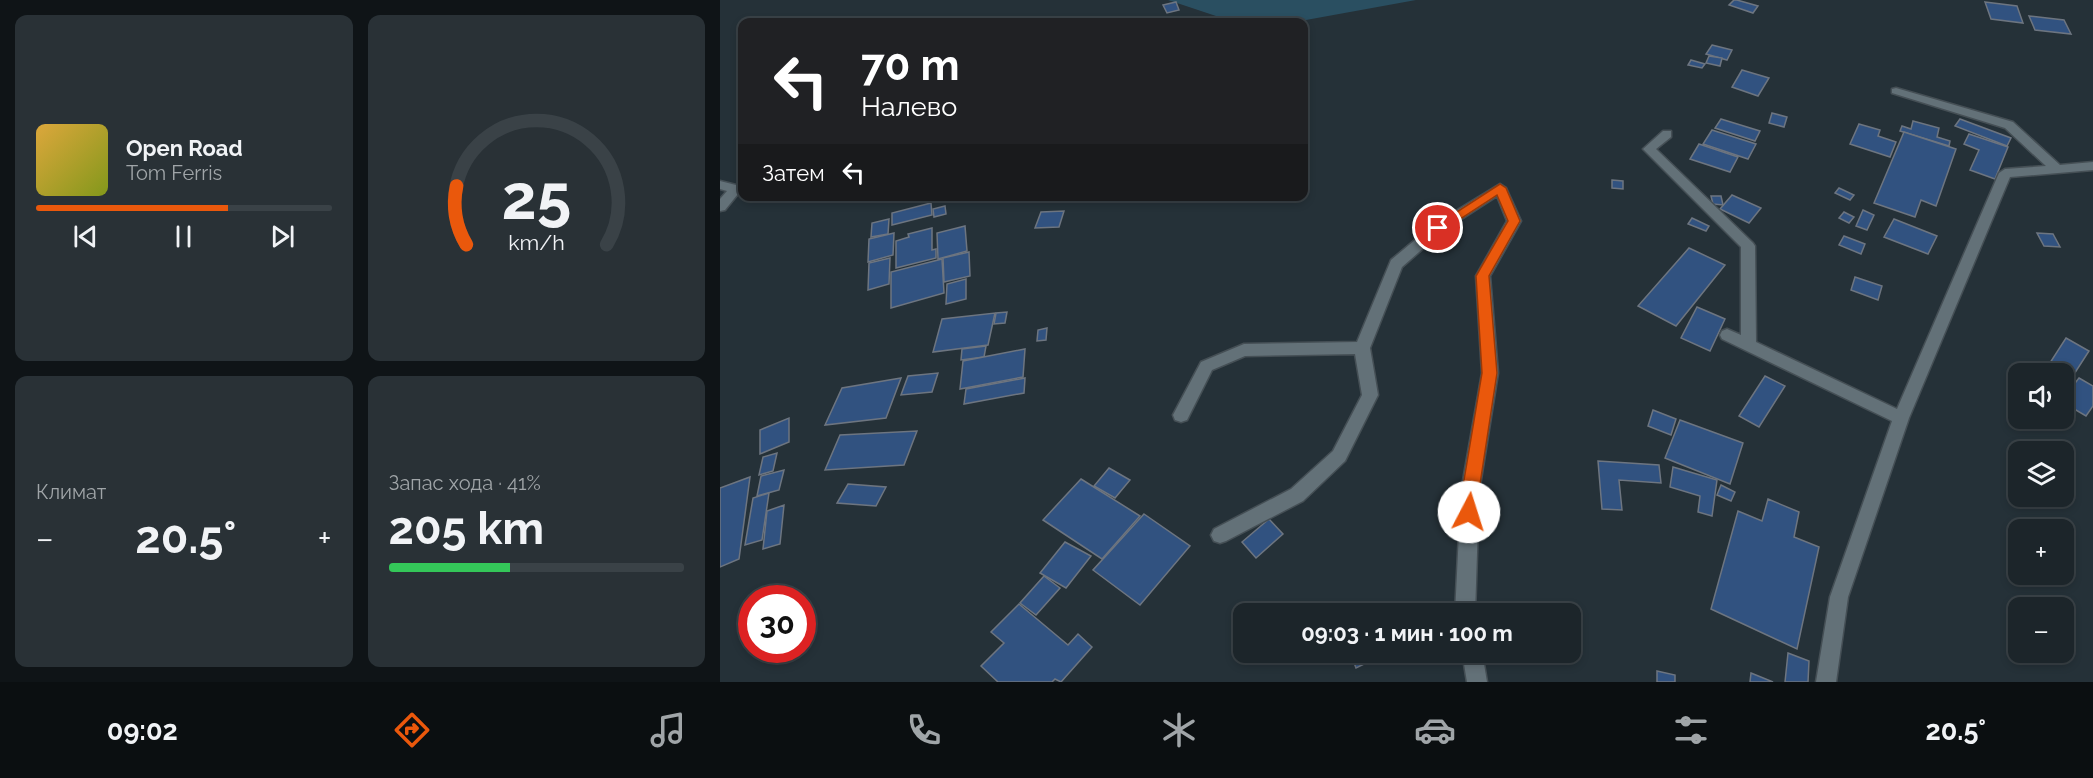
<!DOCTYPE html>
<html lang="ru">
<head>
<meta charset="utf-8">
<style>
	body { margin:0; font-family:Raleway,sans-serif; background:#293136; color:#f1f3f6; height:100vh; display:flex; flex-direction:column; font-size:22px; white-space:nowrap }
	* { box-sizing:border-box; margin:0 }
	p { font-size:20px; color:#a0a5a8 }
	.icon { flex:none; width:33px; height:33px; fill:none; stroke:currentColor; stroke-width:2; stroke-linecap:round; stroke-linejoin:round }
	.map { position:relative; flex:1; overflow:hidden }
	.side { display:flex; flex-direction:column; gap:15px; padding:15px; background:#0f1417; width:720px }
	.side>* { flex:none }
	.top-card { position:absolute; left:18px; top:18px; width:570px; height:183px; border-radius:12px; box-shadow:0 3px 9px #0003,0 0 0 2px #3a4247; background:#202124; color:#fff; overflow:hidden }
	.controls { position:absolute; left:1288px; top:363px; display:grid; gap:12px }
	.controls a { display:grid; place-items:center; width:66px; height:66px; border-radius:12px; background:#1c252a; box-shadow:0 3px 9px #0003,0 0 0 2px #3a4247; font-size:30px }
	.speed { position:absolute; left:18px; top:585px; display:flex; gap:12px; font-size:30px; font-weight:700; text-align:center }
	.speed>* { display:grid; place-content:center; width:78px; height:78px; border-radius:50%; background:#1c252a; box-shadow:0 3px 9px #0003,0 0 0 2px #3a4247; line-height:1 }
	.speed .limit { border:9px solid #d22; background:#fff; color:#111 }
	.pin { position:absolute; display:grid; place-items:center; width:51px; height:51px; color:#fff; margin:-26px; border:3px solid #fff; border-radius:50%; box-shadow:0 2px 6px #0007 }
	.me { position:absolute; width:66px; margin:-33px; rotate:5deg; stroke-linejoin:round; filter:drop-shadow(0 0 4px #0008) }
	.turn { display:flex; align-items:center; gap:21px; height:126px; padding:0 24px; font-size:27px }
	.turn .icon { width:78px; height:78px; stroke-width:2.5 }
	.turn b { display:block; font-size:42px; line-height:51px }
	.then { display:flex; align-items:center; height:57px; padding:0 24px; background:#0003; gap:12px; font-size:22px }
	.big { font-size:45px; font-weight:700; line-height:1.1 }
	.side .tile { flex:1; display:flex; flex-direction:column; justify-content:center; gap:9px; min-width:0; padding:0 21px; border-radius:12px; background:#293136 }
	.side .dial { align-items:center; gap:0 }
	.dial svg { height:156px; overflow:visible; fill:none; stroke:#3a4247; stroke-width:7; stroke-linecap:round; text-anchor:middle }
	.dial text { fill:#f1f3f6; stroke:none }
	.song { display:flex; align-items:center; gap:18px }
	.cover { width:72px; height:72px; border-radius:9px; background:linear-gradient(135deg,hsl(40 70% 55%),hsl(70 70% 35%)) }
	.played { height:6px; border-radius:3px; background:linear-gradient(90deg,#ea580c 65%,#3a4247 65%) }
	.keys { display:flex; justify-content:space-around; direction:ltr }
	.heat { display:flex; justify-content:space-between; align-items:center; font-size:33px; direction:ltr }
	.charge { height:9px; border-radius:4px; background:linear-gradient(90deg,#34c759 41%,#3a4247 0) }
	.side .tiles { flex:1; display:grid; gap:15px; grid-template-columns:repeat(2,1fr) }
	.trip { position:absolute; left:513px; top:603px; width:348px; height:60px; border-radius:12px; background:#1c252a; box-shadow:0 3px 9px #0003,0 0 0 2px #3a4247; font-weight:700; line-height:60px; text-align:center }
	.tabs { display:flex; height:96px; justify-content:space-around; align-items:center; background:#0b0f11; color:#a0a5a8 }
	.tabs .icon { width:42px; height:42px }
	.tabs .on { color:#ea580c }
	.tabs b { font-size:27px; color:#f1f3f6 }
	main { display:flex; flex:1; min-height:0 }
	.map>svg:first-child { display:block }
</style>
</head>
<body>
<main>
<section class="side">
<div class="tiles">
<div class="tile">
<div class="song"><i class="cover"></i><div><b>Open Road</b><p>Tom Ferris</p></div></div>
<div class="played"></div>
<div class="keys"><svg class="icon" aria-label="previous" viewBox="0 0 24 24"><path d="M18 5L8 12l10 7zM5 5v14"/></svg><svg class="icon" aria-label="pause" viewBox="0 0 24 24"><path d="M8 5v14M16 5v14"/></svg><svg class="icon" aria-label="next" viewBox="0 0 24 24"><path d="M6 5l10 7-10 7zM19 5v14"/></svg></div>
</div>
<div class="tile dial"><svg viewBox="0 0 100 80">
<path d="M14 69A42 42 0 1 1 86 69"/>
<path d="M14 69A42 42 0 0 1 9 39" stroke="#ea580c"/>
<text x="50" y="56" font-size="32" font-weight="700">25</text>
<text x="50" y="72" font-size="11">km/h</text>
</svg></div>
<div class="tile"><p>Климат</p>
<div class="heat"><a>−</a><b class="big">20.5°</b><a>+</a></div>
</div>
<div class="tile"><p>Запас хода · 41%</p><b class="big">205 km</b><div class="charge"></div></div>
</div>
</section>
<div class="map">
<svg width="1373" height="682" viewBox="0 0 1373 682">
	<rect width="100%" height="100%" fill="#253138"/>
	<polygon fill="#2a4f61" points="448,0 696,0 575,22 514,22"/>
	<g fill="#315280" stroke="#6d7580" stroke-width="1.5">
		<polygon points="1014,0 1017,0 1038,6 1033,13 1009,5"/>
		<polygon points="456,2 459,10 447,13 443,5"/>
		<polygon points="1265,2 1297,6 1303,23 1271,19"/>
		<polygon points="1309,16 1344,20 1351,34 1315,30"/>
		<polygon points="992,45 1012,50 1007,60 986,54"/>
		<polygon points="989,56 1002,58 1000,66 986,63"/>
		<polygon points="971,60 985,64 982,68 968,65"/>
		<polygon points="1022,70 1049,78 1038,96 1012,87"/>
		<polygon points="1052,113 1067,117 1064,127 1049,123"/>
		<polygon points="1001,119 1040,131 1035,141 995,128"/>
		<polygon points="1240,119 1291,138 1287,146 1235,126"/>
		<polygon points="1193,121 1219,128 1217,137 1230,141 1229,146 1180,131 1182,126 1191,129"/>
		<polygon points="1139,124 1160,130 1158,136 1176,142 1170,157 1130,144"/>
		<polygon points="992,130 1036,144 1028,159 983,144"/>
		<polygon points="1184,132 1236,149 1216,206 1201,200 1195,217 1154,203"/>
		<polygon points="1249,134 1288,147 1275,179 1250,170 1259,150 1244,144"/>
		<polygon points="979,144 1018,157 1010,172 970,159"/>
		<polygon points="892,180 903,181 903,189 892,188"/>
		<polygon points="1119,188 1134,195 1130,200 1115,193"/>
		<polygon points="1012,195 1041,208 1029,223 1000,209"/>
		<polygon points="991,196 1001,196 1003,205 993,204"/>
		<polygon points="211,203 212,215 172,225 172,213"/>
		<polygon points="225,206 226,214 214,217 213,209"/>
		<polygon points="1143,210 1154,215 1147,230 1136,226"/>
		<polygon points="344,211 339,227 315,228 321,212"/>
		<polygon points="1124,212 1134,217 1129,223 1119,218"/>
		<polygon points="972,218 989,226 986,231 968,224"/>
		<polygon points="169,219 168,234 151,237 152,223"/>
		<polygon points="1174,219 1217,236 1208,254 1164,237"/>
		<polygon points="245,226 247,251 218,259 217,233"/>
		<polygon points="212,228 212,250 216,249 216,258 176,268 176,241 189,237 188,234"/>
		<polygon points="174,233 173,255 148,262 149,239"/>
		<polygon points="1317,233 1333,234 1340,247 1324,246"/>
		<polygon points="1124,236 1145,244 1141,254 1119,245"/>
		<polygon points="969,248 1005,265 956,326 918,306"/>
		<polygon points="249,252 250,276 224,282 223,258"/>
		<polygon points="170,258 169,284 148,290 149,263"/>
		<polygon points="222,259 224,293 171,308 171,272"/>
		<polygon points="1135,277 1162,286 1158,300 1131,290"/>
		<polygon points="246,279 246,299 226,304 227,284"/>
		<polygon points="977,307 1005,319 990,351 961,338"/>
		<polygon points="287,312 285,323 274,324 276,313"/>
		<polygon points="275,313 268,345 213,352 222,319"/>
		<polygon points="327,328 326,340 317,341 318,330"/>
		<polygon points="1346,338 1369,351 1349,382 1344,379 1344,374 1334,374 1326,369"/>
		<polygon points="266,346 264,357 241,360 242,349"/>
		<polygon points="305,349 303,377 240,389 243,361"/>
		<polygon points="218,373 212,392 181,395 188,376"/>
		<polygon points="1045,376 1065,386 1039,427 1019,416"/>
		<polygon points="181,378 166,418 105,425 122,388"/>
		<polygon points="305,378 304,393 244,404 246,389"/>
		<polygon points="1359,378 1373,386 1373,406 1366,416 1344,403 1344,383 1352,387"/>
		<polygon points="933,410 956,419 951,435 928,426"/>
		<polygon points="69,418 69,442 40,454 40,430"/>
		<polygon points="960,420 1023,443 1010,484 945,458"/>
		<polygon points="197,431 184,465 105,470 120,435"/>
		<polygon points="57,453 53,471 39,475 43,457"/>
		<polygon points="878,461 939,465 941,483 899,480 902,510 882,509"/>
		<polygon points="953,467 997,480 992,516 978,512 980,496 950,487"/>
		<polygon points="389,468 410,480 395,498 374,486"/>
		<polygon points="64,470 59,490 37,496 41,476"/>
		<polygon points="30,477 19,559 0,567 0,488"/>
		<polygon points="361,479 420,516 382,559 323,520"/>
		<polygon points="128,484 166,487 156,506 117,503"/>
		<polygon points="1001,485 1015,492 1011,501 997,495"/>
		<polygon points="49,493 42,540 25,545 33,498"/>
		<polygon points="1048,499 1079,512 1074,537 1099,547 1077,649 991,609 1018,511 1042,521"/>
		<polygon points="64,505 60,544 43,549 47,511"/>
		<polygon points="424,514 470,546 420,605 373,570"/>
		<polygon points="549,519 563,534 536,558 522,542"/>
		<polygon points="345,542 371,556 346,588 320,573"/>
		<polygon points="324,576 340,588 316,615 300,603"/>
		<polygon points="299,604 348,645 358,634 372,647 341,682 335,679 332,682 278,682 261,666 284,643 271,632"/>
		<polygon points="630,652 659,652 661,656 636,668"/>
		<polygon points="1068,653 1089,661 1088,682 1065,682"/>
		<polygon points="937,671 955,675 955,682 937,682"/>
		<polygon points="1031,673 1053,682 1030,682"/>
	</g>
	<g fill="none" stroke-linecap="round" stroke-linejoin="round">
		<defs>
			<g id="minor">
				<polygon points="1176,88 1293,122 1340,165 1373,162 1373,170 1290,177 1189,418 1128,597 1116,682 1096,682 1110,597 1172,421 1002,339 1000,335 1002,331 1007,329 1021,335 1021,247 923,149 943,131 951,131 951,137 936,149 1033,243 1035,246 1036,342 1177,409 1279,173 1285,169 1326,166 1285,128 1172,93 1172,89"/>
				<polygon points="0,181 20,186 22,189 5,210 0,211 0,199 7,191 0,189"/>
				<polygon points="780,184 786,188 801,221 770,276 778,373 759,492 755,614 735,614 741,492 762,373 756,276 787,221 777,196 723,231 682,267 650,348 658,395 625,461 583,501 506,541 500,543 494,541 491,535 494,529 571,489 613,451 642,395 635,354 525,356 492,370 467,420 461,422 455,420 453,415 481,362 524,344 637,342 671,260 713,225"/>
				<polygon points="742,652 762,652 767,682 747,682"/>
			</g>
		</defs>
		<use href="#minor" stroke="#454f55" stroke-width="3"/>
		<use href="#minor" fill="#637178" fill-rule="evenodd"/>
	</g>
	<polygon fill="#ea580c" stroke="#983908" stroke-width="1.5" points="780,184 786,188 800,221 769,276 777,373 755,517 749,520 744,517 741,512 742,492 762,373 756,276 788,221 777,195 722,231 714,231 712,228"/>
</svg>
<div class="controls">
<a><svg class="icon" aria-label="sound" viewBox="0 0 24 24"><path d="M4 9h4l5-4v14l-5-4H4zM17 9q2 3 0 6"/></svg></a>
<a><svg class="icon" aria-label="layers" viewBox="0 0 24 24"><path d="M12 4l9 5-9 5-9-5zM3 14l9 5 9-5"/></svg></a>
<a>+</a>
<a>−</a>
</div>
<div class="speed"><div class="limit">30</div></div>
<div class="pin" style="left:718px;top:228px;background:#d93025"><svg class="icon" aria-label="arrive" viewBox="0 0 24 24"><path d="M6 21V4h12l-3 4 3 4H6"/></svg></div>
<svg class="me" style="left:749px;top:512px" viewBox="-20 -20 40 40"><circle r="19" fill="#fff"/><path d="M0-13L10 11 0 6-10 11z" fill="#ea580c"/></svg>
<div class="trip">09:03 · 1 мин · 100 m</div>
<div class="top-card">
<div class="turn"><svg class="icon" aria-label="left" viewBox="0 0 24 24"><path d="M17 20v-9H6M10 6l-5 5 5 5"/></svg><div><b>70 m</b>Налево</div></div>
<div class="then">Затем<svg class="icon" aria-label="left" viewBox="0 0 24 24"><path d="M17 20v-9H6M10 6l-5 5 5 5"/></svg></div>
</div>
</div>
</main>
<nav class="tabs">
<b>09:02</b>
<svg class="icon on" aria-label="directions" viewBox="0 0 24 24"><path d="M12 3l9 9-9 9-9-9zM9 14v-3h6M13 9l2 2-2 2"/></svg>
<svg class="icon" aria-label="music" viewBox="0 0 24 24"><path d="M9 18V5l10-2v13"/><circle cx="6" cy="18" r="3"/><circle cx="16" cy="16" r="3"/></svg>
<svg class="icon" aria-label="phone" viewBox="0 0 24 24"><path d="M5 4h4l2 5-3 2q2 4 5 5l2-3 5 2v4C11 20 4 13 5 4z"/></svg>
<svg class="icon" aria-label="climate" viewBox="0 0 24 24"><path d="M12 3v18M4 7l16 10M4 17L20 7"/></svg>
<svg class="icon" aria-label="car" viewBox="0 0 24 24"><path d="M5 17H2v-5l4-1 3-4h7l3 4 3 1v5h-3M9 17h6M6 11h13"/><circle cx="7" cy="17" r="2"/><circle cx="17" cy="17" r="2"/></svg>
<svg class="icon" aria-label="filters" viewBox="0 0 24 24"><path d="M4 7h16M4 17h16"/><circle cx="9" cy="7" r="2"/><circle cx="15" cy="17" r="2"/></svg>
<b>20.5°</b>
</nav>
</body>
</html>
